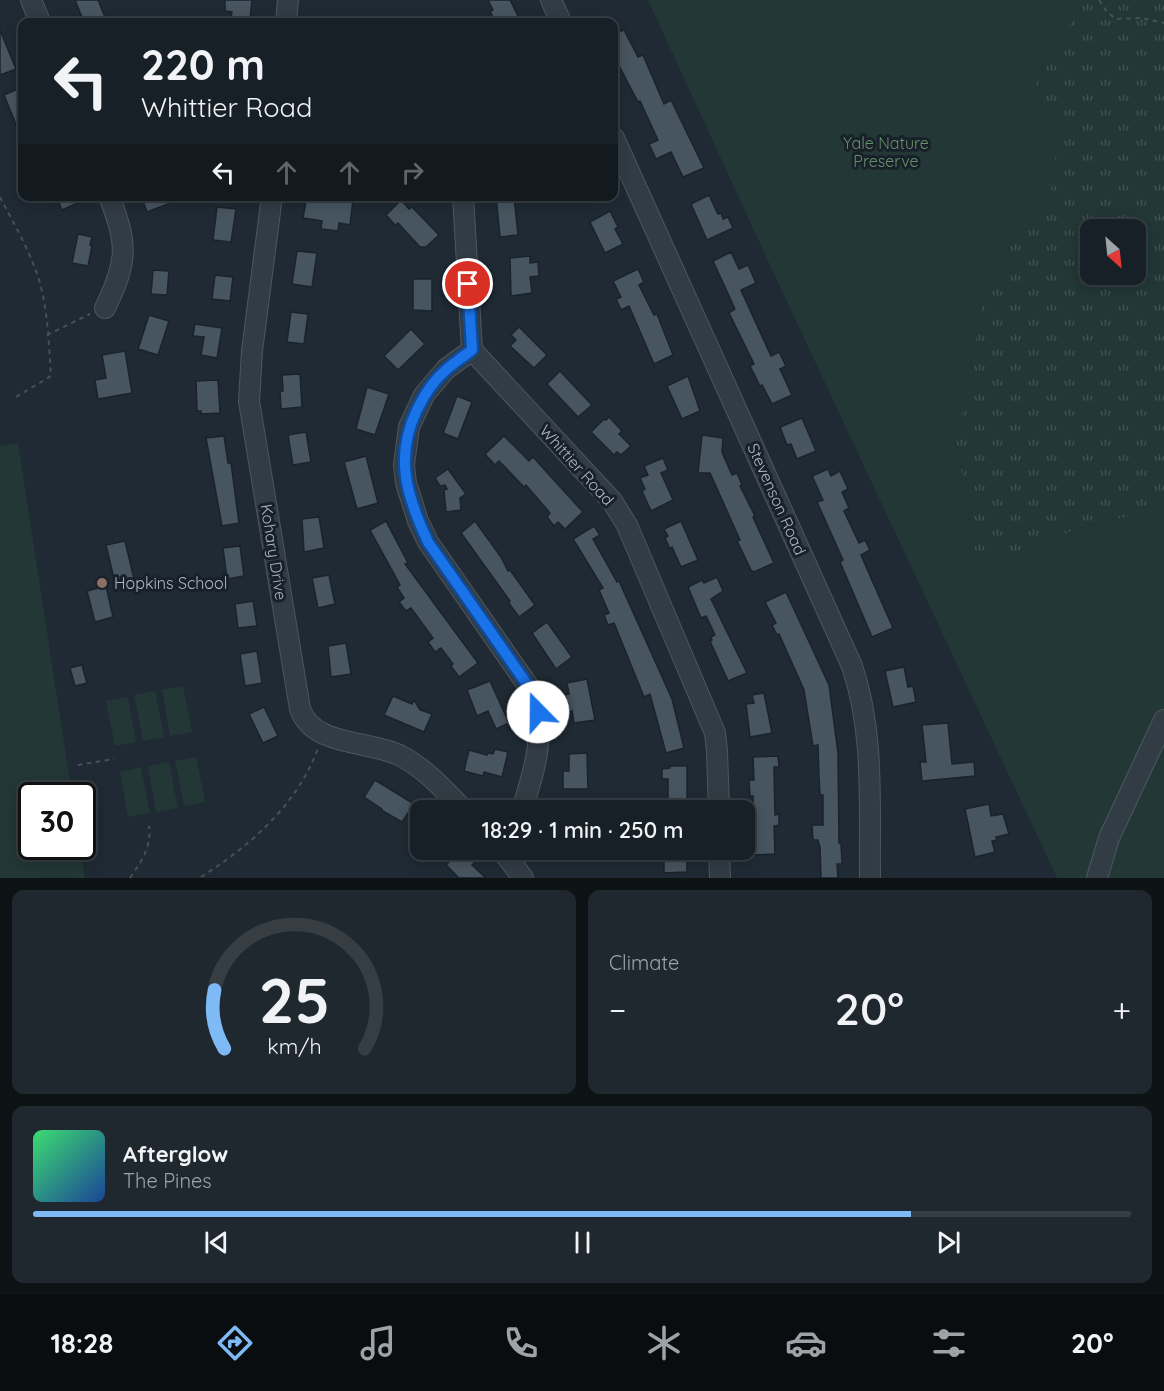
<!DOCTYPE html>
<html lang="en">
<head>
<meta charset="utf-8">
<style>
	body { margin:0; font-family:Quicksand,sans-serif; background:#20282f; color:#f1f3f6; height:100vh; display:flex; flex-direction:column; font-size:22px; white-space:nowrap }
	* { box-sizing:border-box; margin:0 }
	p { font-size:20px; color:#9ea3a7 }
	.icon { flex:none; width:33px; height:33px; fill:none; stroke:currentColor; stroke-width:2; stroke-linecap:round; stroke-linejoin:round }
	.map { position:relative; height:878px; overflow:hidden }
	.side { display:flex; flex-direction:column; gap:12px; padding:12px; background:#0d1215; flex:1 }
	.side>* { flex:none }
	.banner { position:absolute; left:18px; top:18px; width:600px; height:183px; border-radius:12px; box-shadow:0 3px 15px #0003,0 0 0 2px #363e44; background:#172027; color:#f1f3f6; overflow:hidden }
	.needle { width:39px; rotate:153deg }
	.buttons { position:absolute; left:1080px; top:219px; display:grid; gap:12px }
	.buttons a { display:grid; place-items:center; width:66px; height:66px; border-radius:12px; background:#172027; box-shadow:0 3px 15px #0003,0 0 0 2px #363e44; font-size:30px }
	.speed { position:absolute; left:18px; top:782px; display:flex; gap:12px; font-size:30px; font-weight:700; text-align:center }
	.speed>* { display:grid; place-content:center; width:78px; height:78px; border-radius:50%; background:#172027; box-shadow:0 3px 15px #0003,0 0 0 2px #363e44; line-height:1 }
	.speed .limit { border:3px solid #111; border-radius:9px; background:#fff; color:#111 }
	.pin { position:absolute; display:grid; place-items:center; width:51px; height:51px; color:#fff; margin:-26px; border:3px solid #fff; border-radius:50%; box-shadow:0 2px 6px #0007 }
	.me { position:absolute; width:66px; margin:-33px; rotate:338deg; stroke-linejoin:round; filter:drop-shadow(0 0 4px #0008) }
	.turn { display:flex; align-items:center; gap:21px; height:126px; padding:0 24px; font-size:27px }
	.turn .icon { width:78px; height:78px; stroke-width:2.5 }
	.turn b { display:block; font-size:42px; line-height:51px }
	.lanes { display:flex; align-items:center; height:57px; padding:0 24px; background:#0003; justify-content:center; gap:30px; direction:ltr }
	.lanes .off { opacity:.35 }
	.big { font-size:45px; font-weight:600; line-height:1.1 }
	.side .widget { flex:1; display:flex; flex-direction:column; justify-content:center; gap:9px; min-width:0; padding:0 21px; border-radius:12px; background:#20282f }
	.side .dial { align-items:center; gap:0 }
	.dial svg { height:156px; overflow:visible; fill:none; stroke:#363e44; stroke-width:7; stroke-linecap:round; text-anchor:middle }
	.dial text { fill:#f1f3f6; stroke:none }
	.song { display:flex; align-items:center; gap:18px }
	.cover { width:72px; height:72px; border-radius:9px; background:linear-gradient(135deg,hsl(140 70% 55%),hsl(220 70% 35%)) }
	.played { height:6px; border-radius:3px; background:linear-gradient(90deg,#7ebaf5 80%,#363e44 80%) }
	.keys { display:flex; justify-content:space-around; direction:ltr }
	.heat { display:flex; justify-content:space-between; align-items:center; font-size:33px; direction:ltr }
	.side .tiles { flex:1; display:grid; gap:12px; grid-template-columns:1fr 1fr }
	.widget:last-child { grid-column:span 2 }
	.trip { position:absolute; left:410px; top:800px; width:345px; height:60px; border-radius:12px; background:#172027; box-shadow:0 3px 15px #0003,0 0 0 2px #363e44; font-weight:600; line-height:60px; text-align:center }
	.menu { display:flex; height:96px; justify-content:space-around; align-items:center; background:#090d10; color:#9ea3a7 }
	.menu .icon { width:42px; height:42px }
	.menu .selected { color:#7ebaf5 }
	.menu b { font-size:27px; color:#f1f3f6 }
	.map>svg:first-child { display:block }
</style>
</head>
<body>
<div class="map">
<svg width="1164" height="878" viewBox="0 0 1164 878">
	<defs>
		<pattern id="grass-tufts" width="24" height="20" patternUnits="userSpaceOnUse" patternTransform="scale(1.5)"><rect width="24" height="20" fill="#223736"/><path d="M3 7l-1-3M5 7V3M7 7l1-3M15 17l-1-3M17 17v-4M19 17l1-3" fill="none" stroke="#3f5251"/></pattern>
	</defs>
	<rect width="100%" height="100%" fill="#1f2a34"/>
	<path fill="url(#grass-tufts)" fill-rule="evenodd" d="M1065 0H1164V510L1091 524 978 567 956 442 981 309 1021 222 1050 195 1059 131 1034 90 1050 50 1078 12ZM1090 230H1136V274H1090Z"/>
	<g fill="#223736">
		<polygon points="648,0 1065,0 1079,12 1050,50 1034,90 1059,131 1050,195 1021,222 981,309 956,442 978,567 1091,524 1164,510 1164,878 1057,878 774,274"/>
		<polygon points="18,443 72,795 32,795 32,846 80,846 85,878 0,878 0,446"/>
		<polygon points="183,686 192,732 170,736 162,690"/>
		<polygon points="155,691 164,737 143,741 134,695"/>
		<polygon points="128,697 136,742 115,746 106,701"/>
		<polygon points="196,757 205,802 184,806 175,761"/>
		<polygon points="169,762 178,808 156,812 148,766"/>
		<polygon points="141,767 150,813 128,817 120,772"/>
	</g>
	<g fill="#475560" stroke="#1a232b" stroke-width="1.5">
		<polygon points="75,0 98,0 107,22 84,22"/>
		<polygon points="225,0 252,0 250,19 231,18 232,12 225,11"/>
		<polygon points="488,0 510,0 521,22 495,22 490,11 493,10"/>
		<polygon points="0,30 16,69 0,75"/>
		<polygon points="624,30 638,57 643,55 664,104 671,100 704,168 683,177 671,152 656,159 649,144 658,140 640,101 638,102 617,62 614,64 614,34"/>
		<polygon points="22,87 22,139 4,95"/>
		<polygon points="709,195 718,214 721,213 723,219 728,217 733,228 707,240 691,204"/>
		<polygon points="56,196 93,196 62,210"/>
		<polygon points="141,196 186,196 186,197 147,212"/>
		<polygon points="307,196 328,196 353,200 350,225 339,223 338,231 321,229 322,221 303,218"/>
		<polygon points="496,196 514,196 518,235 500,237"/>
		<polygon points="401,200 409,209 412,207 439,235 426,247 420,247 398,223 395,225 386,215"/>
		<polygon points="217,207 236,209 231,242 213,240"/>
		<polygon points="610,211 618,227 615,229 623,244 605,253 590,222"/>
		<polygon points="78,234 92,237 90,245 92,246 88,266 72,263"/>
		<polygon points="297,251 317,253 312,287 292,284"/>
		<polygon points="731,252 739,269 748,265 756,283 741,290 771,356 779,352 786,366 780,369 792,395 772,404 762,385 760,386 750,366 754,364 729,313 735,309 713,261"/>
		<polygon points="530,256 530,263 538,262 539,276 530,277 532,293 511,296 510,258"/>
		<polygon points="638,269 644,282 639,285 654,315 657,314 673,355 654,364 629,306 621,310 616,299 621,297 613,281"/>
		<polygon points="153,270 169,271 167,295 151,294"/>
		<polygon points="215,275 233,277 230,301 212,299"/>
		<polygon points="413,279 432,279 432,311 413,310"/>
		<polygon points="291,312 308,314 304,344 287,342"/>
		<polygon points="149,315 169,321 158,355 138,349"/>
		<polygon points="195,324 222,328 217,358 201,355 204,337 193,336"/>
		<polygon points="519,327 547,355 534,368 510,346 516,340 511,335"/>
		<polygon points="411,329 425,344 398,370 384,356"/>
		<polygon points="125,351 132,393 98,399 95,380 106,378 102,355"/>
		<polygon points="560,371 592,405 578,417 547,384"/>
		<polygon points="300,374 302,407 281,409 280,391 283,391 282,375"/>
		<polygon points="688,376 700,411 682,419 667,386"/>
		<polygon points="218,380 220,413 201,414 201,411 197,411 196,381"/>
		<polygon points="367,387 389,394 375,435 356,429"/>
		<polygon points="457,396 472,402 458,439 443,433"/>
		<polygon points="609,417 622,431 619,434 631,446 621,455 617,452 614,455 591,432 604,419 606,420"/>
		<polygon points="802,418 816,451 797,459 791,444 787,445 780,427"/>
		<polygon points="306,432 311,462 293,465 288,435"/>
		<polygon points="702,435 723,438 722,452 732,475 737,473 742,485 740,486 755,516 753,517 774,563 754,572 751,570 737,541 740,540 710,473 698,473"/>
		<polygon points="224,436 228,463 231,463 239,523 222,526 206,438"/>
		<polygon points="504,436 529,461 533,457 583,512 565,529 558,522 554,526 547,517 550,513 526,485 524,487 499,461 495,465 485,454"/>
		<polygon points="366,456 378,503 357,509 344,462"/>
		<polygon points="663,458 668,470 661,473 673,500 651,511 642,491 645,489 640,478 648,475 644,466"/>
		<polygon points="448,469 466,494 460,498 461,510 446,512 444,490 447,489 445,485 440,486 435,478"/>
		<polygon points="828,469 831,476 840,471 848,489 842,492 849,508 844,511 859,543 865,540 870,550 861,555 893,628 872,637 840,562 843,560 817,502 823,500 812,476"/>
		<polygon points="319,517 324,548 304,552 302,519"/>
		<polygon points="386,521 408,563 405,564 478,663 459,677 451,666 453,664 441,648 435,652 428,642 433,638 411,608 406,611 399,602 404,598 397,587 400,585 370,530"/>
		<polygon points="475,521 501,557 508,571 510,570 535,605 519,617 508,602 510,601 461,533"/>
		<polygon points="681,521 698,560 681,567 672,547 670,549 665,538 668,536 664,529"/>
		<polygon points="594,526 600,535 593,539 617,582 619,581 672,699 684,748 666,753 650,694 644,697 614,623 608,625 604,615 609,613 599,590 603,588 573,539"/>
		<polygon points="125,541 134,579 115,583 106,545"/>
		<polygon points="240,546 244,576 227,579 223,548"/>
		<polygon points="329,575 335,604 318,608 312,578"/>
		<polygon points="717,577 723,591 711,599 747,673 728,681 710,641 712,640 711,637 715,635 706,616 701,618 688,587 702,580 704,583"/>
		<polygon points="106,586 113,617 95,622 87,591"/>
		<polygon points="786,592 829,685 838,753 839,843 841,843 842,864 837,864 838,878 821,878 820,847 818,840 813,840 812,825 823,825 823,795 820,795 819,777 818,745 813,746 804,690 779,634 777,635 772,625 776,623 765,602"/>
		<polygon points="253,601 257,626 238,628 235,604"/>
		<polygon points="547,622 572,657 556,669 532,633"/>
		<polygon points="346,643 351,674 331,677 328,646"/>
		<polygon points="257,651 262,683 245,686 240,654"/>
		<polygon points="82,665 87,683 75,686 70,668"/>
		<polygon points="904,667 908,687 913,686 916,702 893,707 885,671"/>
		<polygon points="587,679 595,720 574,723 572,711 567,712 564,695 569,694 567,683"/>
		<polygon points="490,681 509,723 496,729 488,711 477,716 467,690"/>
		<polygon points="764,693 772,733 750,737 746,704 754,703 752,695"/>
		<polygon points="393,696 412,704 414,700 420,710 432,714 424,732 384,715"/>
		<polygon points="264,707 278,736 263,743 249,714"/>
		<polygon points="948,723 952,764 974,762 975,776 922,781 920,762 926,762 922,725"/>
		<polygon points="495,749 508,752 502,777 484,772 483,776 464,771 469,750 487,755 488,753 493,754"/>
		<polygon points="587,753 588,789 563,789 563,771 569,771 569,754"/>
		<polygon points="778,756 779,767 774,767 775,815 779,814 779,825 774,826 775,854 751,855 750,839 754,839 753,796 750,796 749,780 754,780 753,757"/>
		<polygon points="669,766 687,766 687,800 668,800 668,779 662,779 662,769 670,768"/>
		<polygon points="375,780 414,804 402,822 381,810 382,809 364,797"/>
		<polygon points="989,804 991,816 1003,814 1009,834 996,837 997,840 992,841 995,852 975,857 965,809"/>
		<polygon points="462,849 475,862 472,865 486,878 459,878 446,865"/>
		<polygon points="664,849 687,849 687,872 664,873"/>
	</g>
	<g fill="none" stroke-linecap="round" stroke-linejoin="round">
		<defs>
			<g id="minor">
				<polyline points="31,0 40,22"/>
				<polyline points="551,0 561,22"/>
				<polyline points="286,22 288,0"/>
				<path d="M614 138 852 666C875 734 869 807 870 878"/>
				<path d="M272 196 252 351 249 401 300 709C313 747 370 740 401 756 426 769 444 790 464 810"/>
				<polyline points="463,196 472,350 612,501 627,525 715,733 717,751 719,810"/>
				<path d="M105 308C128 261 128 245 109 196"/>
				<path d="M472 350 446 369 424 395 409 427 404 465 406 483 418 521 428 542 531 690C546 737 536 764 522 810"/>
				<polyline points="501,849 523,878"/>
				<polyline points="719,849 720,878"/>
				<polyline points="1097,878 1109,838 1164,720"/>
			</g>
		</defs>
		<use href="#minor" stroke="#4d5760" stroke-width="22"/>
		<g stroke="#405454" stroke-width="2" stroke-dasharray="4.5 4.5" stroke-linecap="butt">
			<polyline points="1099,0 1107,12 1116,19 1142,18 1164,23"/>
			<path d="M0 197C15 226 33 256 41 287 48 315 49 347 51 376L16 397"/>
			<polyline points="47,335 90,314"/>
			<polyline points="78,765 114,759"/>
			<path d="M201 877C250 846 298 804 318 748"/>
			<path d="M130 878C141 862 152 847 149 826"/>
		</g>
		<use href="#minor" stroke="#323c45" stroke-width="20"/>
	</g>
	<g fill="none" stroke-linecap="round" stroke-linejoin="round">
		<defs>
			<path id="route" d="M468 284 472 350C464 356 455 362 447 369 434 380 424 395 417 410 394 457 407 497 428 542L531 690 538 712"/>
		</defs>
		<use href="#route" stroke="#114b97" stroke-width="15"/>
		<use href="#route" stroke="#1a73e8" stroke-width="10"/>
	</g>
	<circle fill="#8d6e63" stroke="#182129" stroke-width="2" cx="102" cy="583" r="6"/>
	<g text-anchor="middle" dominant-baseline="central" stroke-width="6" stroke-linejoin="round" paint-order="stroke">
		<g font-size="16" fill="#65916a" stroke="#182129">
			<text x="886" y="143">Yale Nature<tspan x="886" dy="18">Preserve</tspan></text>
		</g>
		<g font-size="16" fill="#acb7c2" stroke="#182129">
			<text transform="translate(577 465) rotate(48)">Whittier Road</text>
			<text transform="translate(777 499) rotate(66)">Stevenson Road</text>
			<text transform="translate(274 552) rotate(81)">Kohary Drive</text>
		</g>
		<g font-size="16" fill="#acb7c2" stroke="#182129" text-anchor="start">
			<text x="114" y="583">Hopkins School</text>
		</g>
	</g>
</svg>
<div class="buttons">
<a><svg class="needle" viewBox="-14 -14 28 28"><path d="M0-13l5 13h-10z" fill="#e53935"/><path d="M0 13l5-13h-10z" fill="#9ea3a7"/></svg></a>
</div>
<div class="speed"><div class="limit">30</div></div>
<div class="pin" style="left:468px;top:284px;background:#d93025"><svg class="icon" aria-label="arrive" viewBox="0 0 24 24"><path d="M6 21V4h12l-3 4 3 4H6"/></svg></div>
<svg class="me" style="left:538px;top:712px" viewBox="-20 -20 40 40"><circle r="19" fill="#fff"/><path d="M0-13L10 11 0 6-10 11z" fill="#1a73e8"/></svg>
<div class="trip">18:29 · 1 min · 250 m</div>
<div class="banner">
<div class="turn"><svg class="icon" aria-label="left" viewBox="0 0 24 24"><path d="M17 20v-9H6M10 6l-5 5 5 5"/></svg><div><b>220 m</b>Whittier Road</div></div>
<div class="lanes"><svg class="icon" aria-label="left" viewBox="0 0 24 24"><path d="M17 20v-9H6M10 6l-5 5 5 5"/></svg><svg class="icon off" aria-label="ahead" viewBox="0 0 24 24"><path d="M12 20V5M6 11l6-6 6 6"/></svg><svg class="icon off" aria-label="ahead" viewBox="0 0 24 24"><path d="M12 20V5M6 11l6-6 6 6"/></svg><svg class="icon off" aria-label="right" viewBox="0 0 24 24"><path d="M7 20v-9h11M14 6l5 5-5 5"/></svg></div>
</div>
</div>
<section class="side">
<div class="tiles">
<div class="widget dial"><svg viewBox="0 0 100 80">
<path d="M14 69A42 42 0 1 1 86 69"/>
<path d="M14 69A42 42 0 0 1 9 39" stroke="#7ebaf5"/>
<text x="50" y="56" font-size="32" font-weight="700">25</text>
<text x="50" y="72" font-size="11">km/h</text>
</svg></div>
<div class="widget"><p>Climate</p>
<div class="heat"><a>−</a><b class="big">20°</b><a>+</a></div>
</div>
<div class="widget">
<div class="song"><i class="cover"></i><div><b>Afterglow</b><p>The Pines</p></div></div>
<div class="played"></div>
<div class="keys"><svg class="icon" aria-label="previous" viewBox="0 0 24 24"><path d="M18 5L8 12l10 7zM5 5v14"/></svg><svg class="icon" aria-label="pause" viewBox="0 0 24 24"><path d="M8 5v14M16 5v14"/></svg><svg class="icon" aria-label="next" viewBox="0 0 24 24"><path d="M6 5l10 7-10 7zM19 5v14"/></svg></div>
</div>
</div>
</section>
<nav class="menu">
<b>18:28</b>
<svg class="icon selected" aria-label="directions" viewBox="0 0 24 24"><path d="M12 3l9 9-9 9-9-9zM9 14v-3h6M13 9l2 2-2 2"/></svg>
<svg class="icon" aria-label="music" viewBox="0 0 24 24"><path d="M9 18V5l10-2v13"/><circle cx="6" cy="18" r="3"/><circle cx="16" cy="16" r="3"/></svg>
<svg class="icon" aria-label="phone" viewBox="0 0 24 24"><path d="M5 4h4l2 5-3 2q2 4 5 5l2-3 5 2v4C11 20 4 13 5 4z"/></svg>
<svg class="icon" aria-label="climate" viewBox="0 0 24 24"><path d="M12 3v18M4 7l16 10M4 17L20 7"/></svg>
<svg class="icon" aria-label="car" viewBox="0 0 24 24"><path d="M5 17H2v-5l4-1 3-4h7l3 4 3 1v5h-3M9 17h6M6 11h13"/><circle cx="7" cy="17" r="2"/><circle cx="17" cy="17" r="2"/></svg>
<svg class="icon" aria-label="filters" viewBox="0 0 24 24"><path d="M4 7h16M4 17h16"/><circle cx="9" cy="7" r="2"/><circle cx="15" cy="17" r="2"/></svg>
<b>20°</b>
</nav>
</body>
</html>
